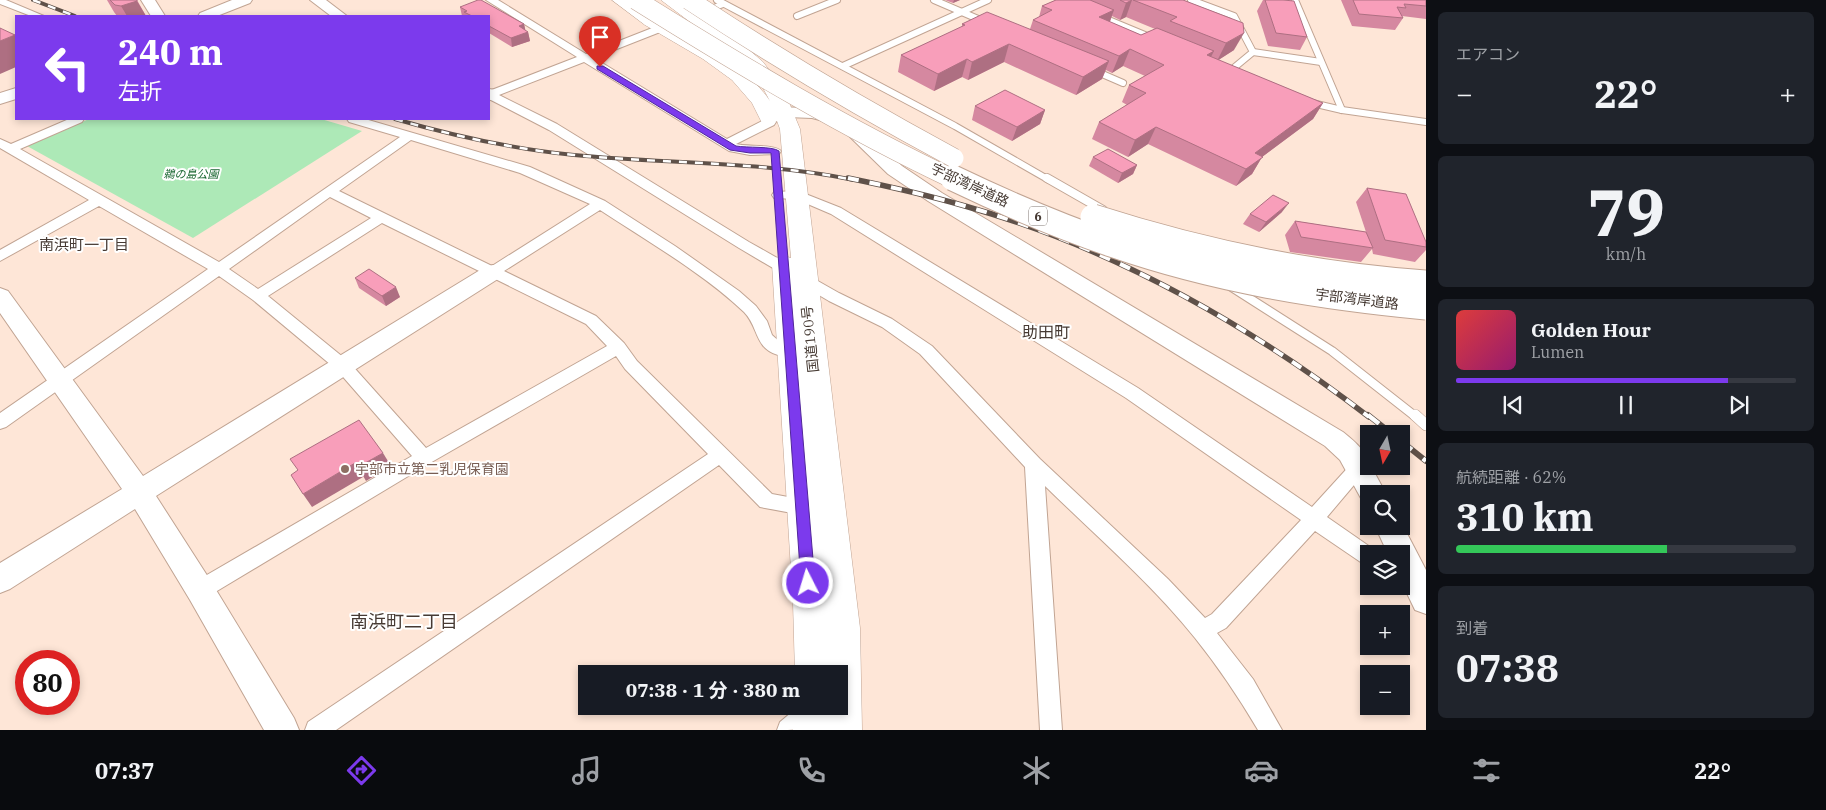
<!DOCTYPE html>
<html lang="ja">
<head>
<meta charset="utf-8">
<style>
	body { margin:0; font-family:"IBM Plex Serif","Noto Sans JP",serif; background:#20242c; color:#f1f3f6; height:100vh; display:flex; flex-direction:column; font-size:19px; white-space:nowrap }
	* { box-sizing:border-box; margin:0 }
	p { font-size:16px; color:#9ea1a6 }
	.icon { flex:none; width:28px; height:28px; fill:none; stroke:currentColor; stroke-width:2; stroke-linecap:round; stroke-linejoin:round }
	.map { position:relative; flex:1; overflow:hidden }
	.panel { display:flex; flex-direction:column; gap:12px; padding:12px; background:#0d0f14; width:400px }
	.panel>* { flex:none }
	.top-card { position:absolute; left:15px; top:15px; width:475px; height:105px; border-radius:0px; box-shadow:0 2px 8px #0003; background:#7c3aed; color:#fff; overflow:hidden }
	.needle { width:32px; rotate:189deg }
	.buttons { position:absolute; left:1360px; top:425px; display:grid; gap:10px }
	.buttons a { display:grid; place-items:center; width:50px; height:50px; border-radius:0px; background:#171b24; box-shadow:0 2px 8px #0003; font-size:25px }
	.speed { position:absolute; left:15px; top:650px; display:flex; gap:10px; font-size:25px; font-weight:700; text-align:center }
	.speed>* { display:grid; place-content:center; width:65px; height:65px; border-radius:50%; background:#171b24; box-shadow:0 2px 8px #0003; line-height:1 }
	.speed .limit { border:8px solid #d22; background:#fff; color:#111 }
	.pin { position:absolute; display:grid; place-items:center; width:42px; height:42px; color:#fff; margin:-51px -21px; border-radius:50% 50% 50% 0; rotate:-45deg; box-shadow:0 0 5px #0007 }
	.pin .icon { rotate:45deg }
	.me { position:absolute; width:55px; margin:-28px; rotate:355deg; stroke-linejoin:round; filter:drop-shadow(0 0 4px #0008) }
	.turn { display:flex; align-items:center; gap:18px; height:105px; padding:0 20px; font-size:22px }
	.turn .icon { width:65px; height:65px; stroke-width:2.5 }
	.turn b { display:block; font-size:35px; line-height:42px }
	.big { font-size:38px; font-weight:700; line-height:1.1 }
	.panel .card { flex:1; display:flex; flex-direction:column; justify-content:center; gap:8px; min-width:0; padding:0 18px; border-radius:8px; background:#20242c }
	.panel .dial { align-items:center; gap:0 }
	.dial b { font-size:65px; line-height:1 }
	.song { display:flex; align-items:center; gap:15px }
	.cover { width:60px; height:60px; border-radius:8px; background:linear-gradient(135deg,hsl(0 70% 55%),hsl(320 70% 35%)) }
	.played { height:5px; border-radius:2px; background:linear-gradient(90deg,#7c3aed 80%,#363941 80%) }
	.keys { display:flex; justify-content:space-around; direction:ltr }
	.heat { display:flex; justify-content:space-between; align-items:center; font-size:28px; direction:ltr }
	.charge { height:8px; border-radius:4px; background:linear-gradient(90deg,#34c759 62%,#363941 0) }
	.trip { position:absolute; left:578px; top:665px; width:270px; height:50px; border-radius:0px; background:#171b24; box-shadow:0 2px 8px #0003; font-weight:700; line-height:50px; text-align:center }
	.menu { display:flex; height:80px; justify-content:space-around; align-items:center; background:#090b0e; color:#9ea1a6 }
	.menu .icon { width:35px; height:35px }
	.menu .current { color:#7c3aed }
	.menu b { font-size:22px; color:#f1f3f6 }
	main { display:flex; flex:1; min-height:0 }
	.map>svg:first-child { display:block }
</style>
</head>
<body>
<main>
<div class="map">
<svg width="1426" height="730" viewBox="0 0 1426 730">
	<rect width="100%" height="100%" fill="#fee6d7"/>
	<polygon fill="#ade9b7" points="89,119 321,119 362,131 193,238 27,146"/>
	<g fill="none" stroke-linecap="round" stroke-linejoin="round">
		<defs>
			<g id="lane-far2">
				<polyline points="717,0 955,126 1049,180"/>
				<polyline points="934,0 985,22"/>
				<polyline points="1191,0 1234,16 1253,52 1230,71"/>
				<polyline points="1295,0 1342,110"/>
				<polyline points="797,16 837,0"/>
				<polyline points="1099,16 1152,38"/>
				<polyline points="1253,52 1321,62"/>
				<polyline points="843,66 988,0"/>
				<polyline points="1093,70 1123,83"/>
				<polyline points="1312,103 1342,110 1426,122"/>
			</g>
			<g id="lane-far1">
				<polyline points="1047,178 1103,210"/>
				<polyline points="1230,286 1332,351 1416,417"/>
			</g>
			<polyline id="lane" points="1415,415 1426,425"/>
			<g id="street">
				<polygon points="0,0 6,0 44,16 31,16 0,4"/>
				<path d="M486 0H498L586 54 670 21H678V25L594 58 727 139 766 119H774L776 122 774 125 736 144C747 147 774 144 781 151L779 154 750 155 729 151 584 62 499 95 557 124 749 242 839 293 892 319 932 346 1040 459 1168 579 1205 618 1212 614 1301 520 1126 398 831 214 796 199 774 198 772 195 774 192 798 191 841 208 1138 388 1312 507 1353 462 1359 459 1365 462 1368 467 1365 472 1327 517 1376 551 1377 554H1369V566L1362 563 1315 531 1226 628 1217 633 1253 679 1282 730H1258C1239 698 1219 668 1195 638 1153 585 1094 534 1045 486L1062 730H1040L1025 467 920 354 882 327 829 301 739 248 549 130 489 99V91L577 57Z"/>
				<polygon points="723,1 726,2 726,6 697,17 692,14"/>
				<path d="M69 119H84L82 122 20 149 219 262 400 137 349 122 347 119H365L530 167 605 201 675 246 739 291 756 306 767 321 772 335 781 343 797 348 799 352 797 356C790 358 785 356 778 355 754 348 759 327 744 312 703 273 647 241 600 210L504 271 596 316 624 343 637 361 772 494 815 502 817 508 815 514 808 516 760 507 719 465 336 730H305L308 722 708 454 625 369 616 356 430 463 207 597 200 600 193 597 190 590 193 583 412 456 337 370 253 300 219 276 6 427 0 429V413L208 269 99 206 0 261V250L89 200 0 148V139L11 144ZM411 140 520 173 590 204 492 266 339 191ZM330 197 371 218 258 289 229 269ZM382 223 586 324 607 346 426 448 349 362 268 296Z"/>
				<path d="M799 706H819L821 712C812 730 797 730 777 730L780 722Z"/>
			</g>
			<g id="secondary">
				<polygon points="141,0 155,0 165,16 151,16"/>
				<polygon points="232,0 252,0 250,3 217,16 198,16 200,13"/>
				<polygon points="310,0 326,0 347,16 331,16"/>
				<polygon points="16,88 16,99 0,104 0,93"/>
				<polygon points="489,89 495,90 498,95 496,99 489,100"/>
				<path d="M767 107 812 108 843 115 860 127 902 166 942 193 1343 432C1353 440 1368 452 1369 466H1371L1386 494H1369V504L1363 502 1340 460 1325 446 928 201 888 174 848 135 831 123 812 118 761 116 758 112 761 108Z"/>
				<polygon points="493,265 501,267 504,272 501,277 156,496 210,580 294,718 299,730 264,730 190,600 135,509 10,589 0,593 0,563 122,489 0,313 0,288 8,291 143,476 485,267"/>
				<polygon points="1401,522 1426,570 1426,614 1415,610 1401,581 1401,554 1388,554 1375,526 1401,526"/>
			</g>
			<path id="highway" d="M612 0C617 0 626 0 631 0 640 3 654 16 663 21 702 45 743 62 770 101L758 79 739 59 661 0H680L740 42 763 62 783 88 800 129 860 628 862 730H793L794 706H839V674H795L793 602 772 264 775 258 784 256 791 258 780 129 777 121 769 125 762 123 752 103 732 80 703 59 645 25Z"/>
		</defs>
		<use href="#lane-far2" stroke="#c1a493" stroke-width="8"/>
		<use href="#lane-far1" stroke="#c1a493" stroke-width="10"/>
		<use href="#lane" stroke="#c1a493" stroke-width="12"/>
		<use href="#street" stroke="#c1a493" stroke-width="2"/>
		<use href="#secondary" stroke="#c1a493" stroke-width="2"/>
		<use href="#highway" stroke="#c1a493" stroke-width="1"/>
		<use href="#lane-far2" stroke="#fff" stroke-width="6"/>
		<use href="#lane-far1" stroke="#fff" stroke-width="8"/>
		<use href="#lane" stroke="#fff" stroke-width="11"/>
		<use href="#street" fill="#fff" fill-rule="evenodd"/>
		<use href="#secondary" fill="#fff" fill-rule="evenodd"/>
		<use href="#highway" fill="#fff" fill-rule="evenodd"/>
		<defs>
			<g id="rail-far2">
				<polyline points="33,0 75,16"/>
				<path d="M395 119C454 136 513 149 574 155 667 164 761 161 854 180"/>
			</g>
			<path id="rail-far1" d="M848 178C887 186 927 195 965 206 1113 248 1248 324 1369 417"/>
			<g id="rail">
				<polyline points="1368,415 1392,434"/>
				<polyline points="1401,441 1426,461"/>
			</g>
		</defs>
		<use href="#rail-far2" stroke="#5f5149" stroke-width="4"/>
		<use href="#rail-far1" stroke="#5f5149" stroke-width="5.5"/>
		<use href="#rail" stroke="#5f5149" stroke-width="6"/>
		<use href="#rail-far2" stroke="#fff" stroke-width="2.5" stroke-dasharray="8" stroke-linecap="butt"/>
		<use href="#rail-far1" stroke="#fff" stroke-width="4" stroke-dasharray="11" stroke-linecap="butt"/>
		<use href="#rail" stroke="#fff" stroke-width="4.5" stroke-dasharray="14" stroke-linecap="butt"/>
		<defs>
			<g id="highway-bridge-far1">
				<path d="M636 0C740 65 845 128 955 180"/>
				<path d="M689 0C775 57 863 109 954 158"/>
			</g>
			<g id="highway-bridge">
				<path d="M953 178C1005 203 1059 226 1114 245 1215 280 1320 297 1426 307"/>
				<path d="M1093 217C1202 252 1311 275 1426 283"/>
			</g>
		</defs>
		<use href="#highway-bridge-far1" stroke="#c1a493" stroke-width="20" stroke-linecap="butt"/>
		<use href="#highway-bridge" stroke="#c1a493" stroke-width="27" stroke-linecap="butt"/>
		<use href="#highway-bridge-far1" stroke="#fff" stroke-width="19"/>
		<use href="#highway-bridge" stroke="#fff" stroke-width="25"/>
	</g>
	<g fill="#d588a0" fill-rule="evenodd">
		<polygon points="107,0 137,0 146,16 117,16 114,12"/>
		<polygon points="945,0 960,0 953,3"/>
		<path d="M1056 0H1183L1234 50 1218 60 1323 103 1313 119 1262 157 1252 174 1236 186 1148 144 1128 157 1092 139 1099 122 1127 105 1122 102 1129 85 1145 76 1123 66 1112 73 1106 70 1102 79 1076 95 1004 62 968 80 962 77 934 91 898 72 901 55 962 27V24L1030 29 1033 20 1039 17 1042 6ZM1112 16 1120 20 1126 17 1155 29 1141 35 1110 22Z"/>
		<polygon points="1263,0 1283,0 1307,37 1300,50 1268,46 1257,11"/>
		<polygon points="1341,0 1426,0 1426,19 1402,16 1403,18 1395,30 1352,26"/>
		<polygon points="460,7 524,24 525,30 528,32 530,41 512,47 489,33 489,16 462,16"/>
		<polygon points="975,106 1045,110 1040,124 1012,141 972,120"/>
		<polygon points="1093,157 1137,165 1133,174 1118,183 1089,166"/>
		<polygon points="1367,188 1426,242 1426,250 1415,262 1373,254 1372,249 1361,262 1290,252 1285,235 1295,221 1366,232 1356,202"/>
		<polygon points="1282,212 1259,232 1243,224 1250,214"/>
		<polygon points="355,278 400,297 386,306 359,288"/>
	</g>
	<g fill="#ae6f82">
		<polygon points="954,0 960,0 953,3"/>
		<polygon points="1132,0 1126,17 1120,20 1126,3"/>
		<polygon points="137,1 146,16 127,16 121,6"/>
		<polygon points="1114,10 1108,26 1099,17"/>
		<polygon points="524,24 526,33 519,26"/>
		<polygon points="528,32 530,41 512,47 511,38"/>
		<polygon points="1244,33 1234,50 1217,61 1226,43"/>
		<polygon points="15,35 16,37 16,67 0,74 0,41"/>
		<polygon points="1009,44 1004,62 968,80 972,62"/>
		<polygon points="1130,49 1123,66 1112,73 1119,56"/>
		<polygon points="1214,51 1206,67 1207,55"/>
		<polygon points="967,59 962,77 934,91 938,74"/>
		<polygon points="1109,61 1102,79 1076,95 1083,77"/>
		<polygon points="1323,103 1313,119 1262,157 1252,174 1236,186 1255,153"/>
		<polygon points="1045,110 1040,124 1012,141 1017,127"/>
		<polygon points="1156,127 1148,144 1128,157 1135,140"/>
		<polygon points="1137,165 1133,174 1118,183 1122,173"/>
		<polygon points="1289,203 1282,212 1259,232 1266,222"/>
		<polygon points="396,287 400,297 386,306 382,296"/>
		<polygon points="383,453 391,466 366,481 358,467"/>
		<polygon points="355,463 363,477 312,507 303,494"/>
	</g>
	<g fill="#f89eba" stroke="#ae6f82">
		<polygon points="110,0 137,0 137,1 121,6 115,5"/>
		<polygon points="478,0 481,0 524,24 519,26 528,32 511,38 489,26 489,16 472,16 464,12 467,11 460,7"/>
		<polygon points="1056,0 1090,0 1114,10 1099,17 1141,35 1157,28 1214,51 1207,55 1323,103 1255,153 1263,157 1246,169 1156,127 1135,140 1099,122 1146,93 1129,85 1164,65 1130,49 1119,56 1033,20 1052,10 1042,6"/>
		<polygon points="1120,0 1132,0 1126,3"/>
		<polygon points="1133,0 1183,0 1243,23 1244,33 1226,43 1170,21 1177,17"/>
		<polygon points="1265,0 1283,0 1294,1 1307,37 1276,33"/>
		<polygon points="1353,0 1426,0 1426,6 1404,4 1406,8 1397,7 1403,18 1359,14"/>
		<polygon points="987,12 1109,61 1083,77 1009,44 972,62 967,59 938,74 901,55 965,25 962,24"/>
		<polygon points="0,28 15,35 0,41"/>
		<polygon points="1005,90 1045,110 1017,127 975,106"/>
		<polygon points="1108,149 1137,165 1122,173 1093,157"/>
		<polygon points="1367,188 1406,194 1426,242 1426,247 1385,240"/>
		<polygon points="1273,195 1289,203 1266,222 1250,214"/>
		<polygon points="1295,221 1366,232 1373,248 1301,237"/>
		<polygon points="369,269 396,287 382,296 355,278"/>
		<polygon points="359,420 383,453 358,467 355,463 303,494 291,475 298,470 290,459"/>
	</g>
	<path fill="#7c3aed" stroke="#51269a" d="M597 66H603L736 146C747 148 772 146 779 151L815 583 813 588 808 590 803 588 801 583 771 153H750L730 150 597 69Z"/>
	<circle fill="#8d6e63" stroke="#fff" stroke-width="2" cx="345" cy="469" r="5"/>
	<g text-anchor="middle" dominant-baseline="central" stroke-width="4" stroke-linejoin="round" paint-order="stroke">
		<g font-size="11" font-style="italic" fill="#186630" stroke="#fff">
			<text x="191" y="174">鵜の島公園</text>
		</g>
		<rect fill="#fff" stroke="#7e7570" stroke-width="1" x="1029" y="206.5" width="18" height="19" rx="4"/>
		<g font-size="12" font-weight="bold" fill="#463a33">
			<text x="1038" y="216">6</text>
		</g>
		<g font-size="14" fill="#463a33" stroke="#fff">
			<text transform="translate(970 185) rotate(25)">宇部湾岸道路</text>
			<text transform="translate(1357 299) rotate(7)">宇部湾岸道路</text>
			<text transform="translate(810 339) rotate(-96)">国道190号</text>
		</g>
		<g font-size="14" fill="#785e54" stroke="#fff" text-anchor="start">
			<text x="355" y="469">宇部市立第二乳児保育園</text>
		</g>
		<g font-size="15" fill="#463a33" stroke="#fff">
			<text x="84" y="244">南浜町一丁目</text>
		</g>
		<g font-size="16" fill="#463a33" stroke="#fff">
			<text x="1046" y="332">助田町</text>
		</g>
		<g font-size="18" fill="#463a33" stroke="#fff">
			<text x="404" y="621">南浜町二丁目</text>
		</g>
	</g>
</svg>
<div class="buttons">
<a><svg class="needle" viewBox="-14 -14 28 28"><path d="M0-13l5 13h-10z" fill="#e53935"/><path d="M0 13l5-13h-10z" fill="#9ea1a6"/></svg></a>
<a><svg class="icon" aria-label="search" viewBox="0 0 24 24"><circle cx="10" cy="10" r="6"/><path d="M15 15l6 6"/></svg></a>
<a><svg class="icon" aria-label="layers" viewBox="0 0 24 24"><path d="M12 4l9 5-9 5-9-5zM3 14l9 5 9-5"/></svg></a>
<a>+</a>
<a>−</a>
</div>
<div class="speed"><div class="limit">80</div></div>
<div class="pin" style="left:600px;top:67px;background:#d93025"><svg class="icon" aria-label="arrive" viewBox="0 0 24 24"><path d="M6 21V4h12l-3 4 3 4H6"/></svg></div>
<svg class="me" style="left:808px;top:583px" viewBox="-20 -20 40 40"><circle r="17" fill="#7c3aed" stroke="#fff" stroke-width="3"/><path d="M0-11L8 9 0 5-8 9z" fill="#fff"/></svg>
<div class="trip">07:38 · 1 分 · 380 m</div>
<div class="top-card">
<div class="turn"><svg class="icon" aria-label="left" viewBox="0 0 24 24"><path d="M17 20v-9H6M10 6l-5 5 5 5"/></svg><div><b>240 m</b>左折</div></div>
</div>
</div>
<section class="panel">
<div class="card"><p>エアコン</p>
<div class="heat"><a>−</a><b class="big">22°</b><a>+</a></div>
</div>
<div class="card dial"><b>79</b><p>km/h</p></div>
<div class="card">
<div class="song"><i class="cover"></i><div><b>Golden Hour</b><p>Lumen</p></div></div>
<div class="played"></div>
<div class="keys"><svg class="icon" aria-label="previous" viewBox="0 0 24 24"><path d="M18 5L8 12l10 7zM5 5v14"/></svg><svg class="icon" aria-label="pause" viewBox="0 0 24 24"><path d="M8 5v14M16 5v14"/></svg><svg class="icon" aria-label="next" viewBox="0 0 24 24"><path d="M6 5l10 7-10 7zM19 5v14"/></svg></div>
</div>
<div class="card"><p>航続距離 · 62%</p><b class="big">310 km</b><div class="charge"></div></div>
<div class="card"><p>到着</p><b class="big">07:38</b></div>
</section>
</main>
<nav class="menu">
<b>07:37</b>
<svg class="icon current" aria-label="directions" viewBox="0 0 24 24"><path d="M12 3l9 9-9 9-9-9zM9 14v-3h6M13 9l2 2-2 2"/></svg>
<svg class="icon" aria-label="music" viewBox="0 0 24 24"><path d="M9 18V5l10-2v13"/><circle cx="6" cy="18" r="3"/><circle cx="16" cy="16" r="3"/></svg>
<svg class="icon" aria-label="phone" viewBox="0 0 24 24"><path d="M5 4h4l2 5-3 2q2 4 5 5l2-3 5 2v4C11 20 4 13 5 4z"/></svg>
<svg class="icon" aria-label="climate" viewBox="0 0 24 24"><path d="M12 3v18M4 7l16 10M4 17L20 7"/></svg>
<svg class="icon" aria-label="car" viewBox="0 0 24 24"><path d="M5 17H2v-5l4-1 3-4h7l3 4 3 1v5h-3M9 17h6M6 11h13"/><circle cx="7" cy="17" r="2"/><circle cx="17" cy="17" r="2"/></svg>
<svg class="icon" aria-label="filters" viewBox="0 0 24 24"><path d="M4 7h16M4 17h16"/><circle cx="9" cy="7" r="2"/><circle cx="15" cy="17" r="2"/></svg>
<b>22°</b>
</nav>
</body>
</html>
